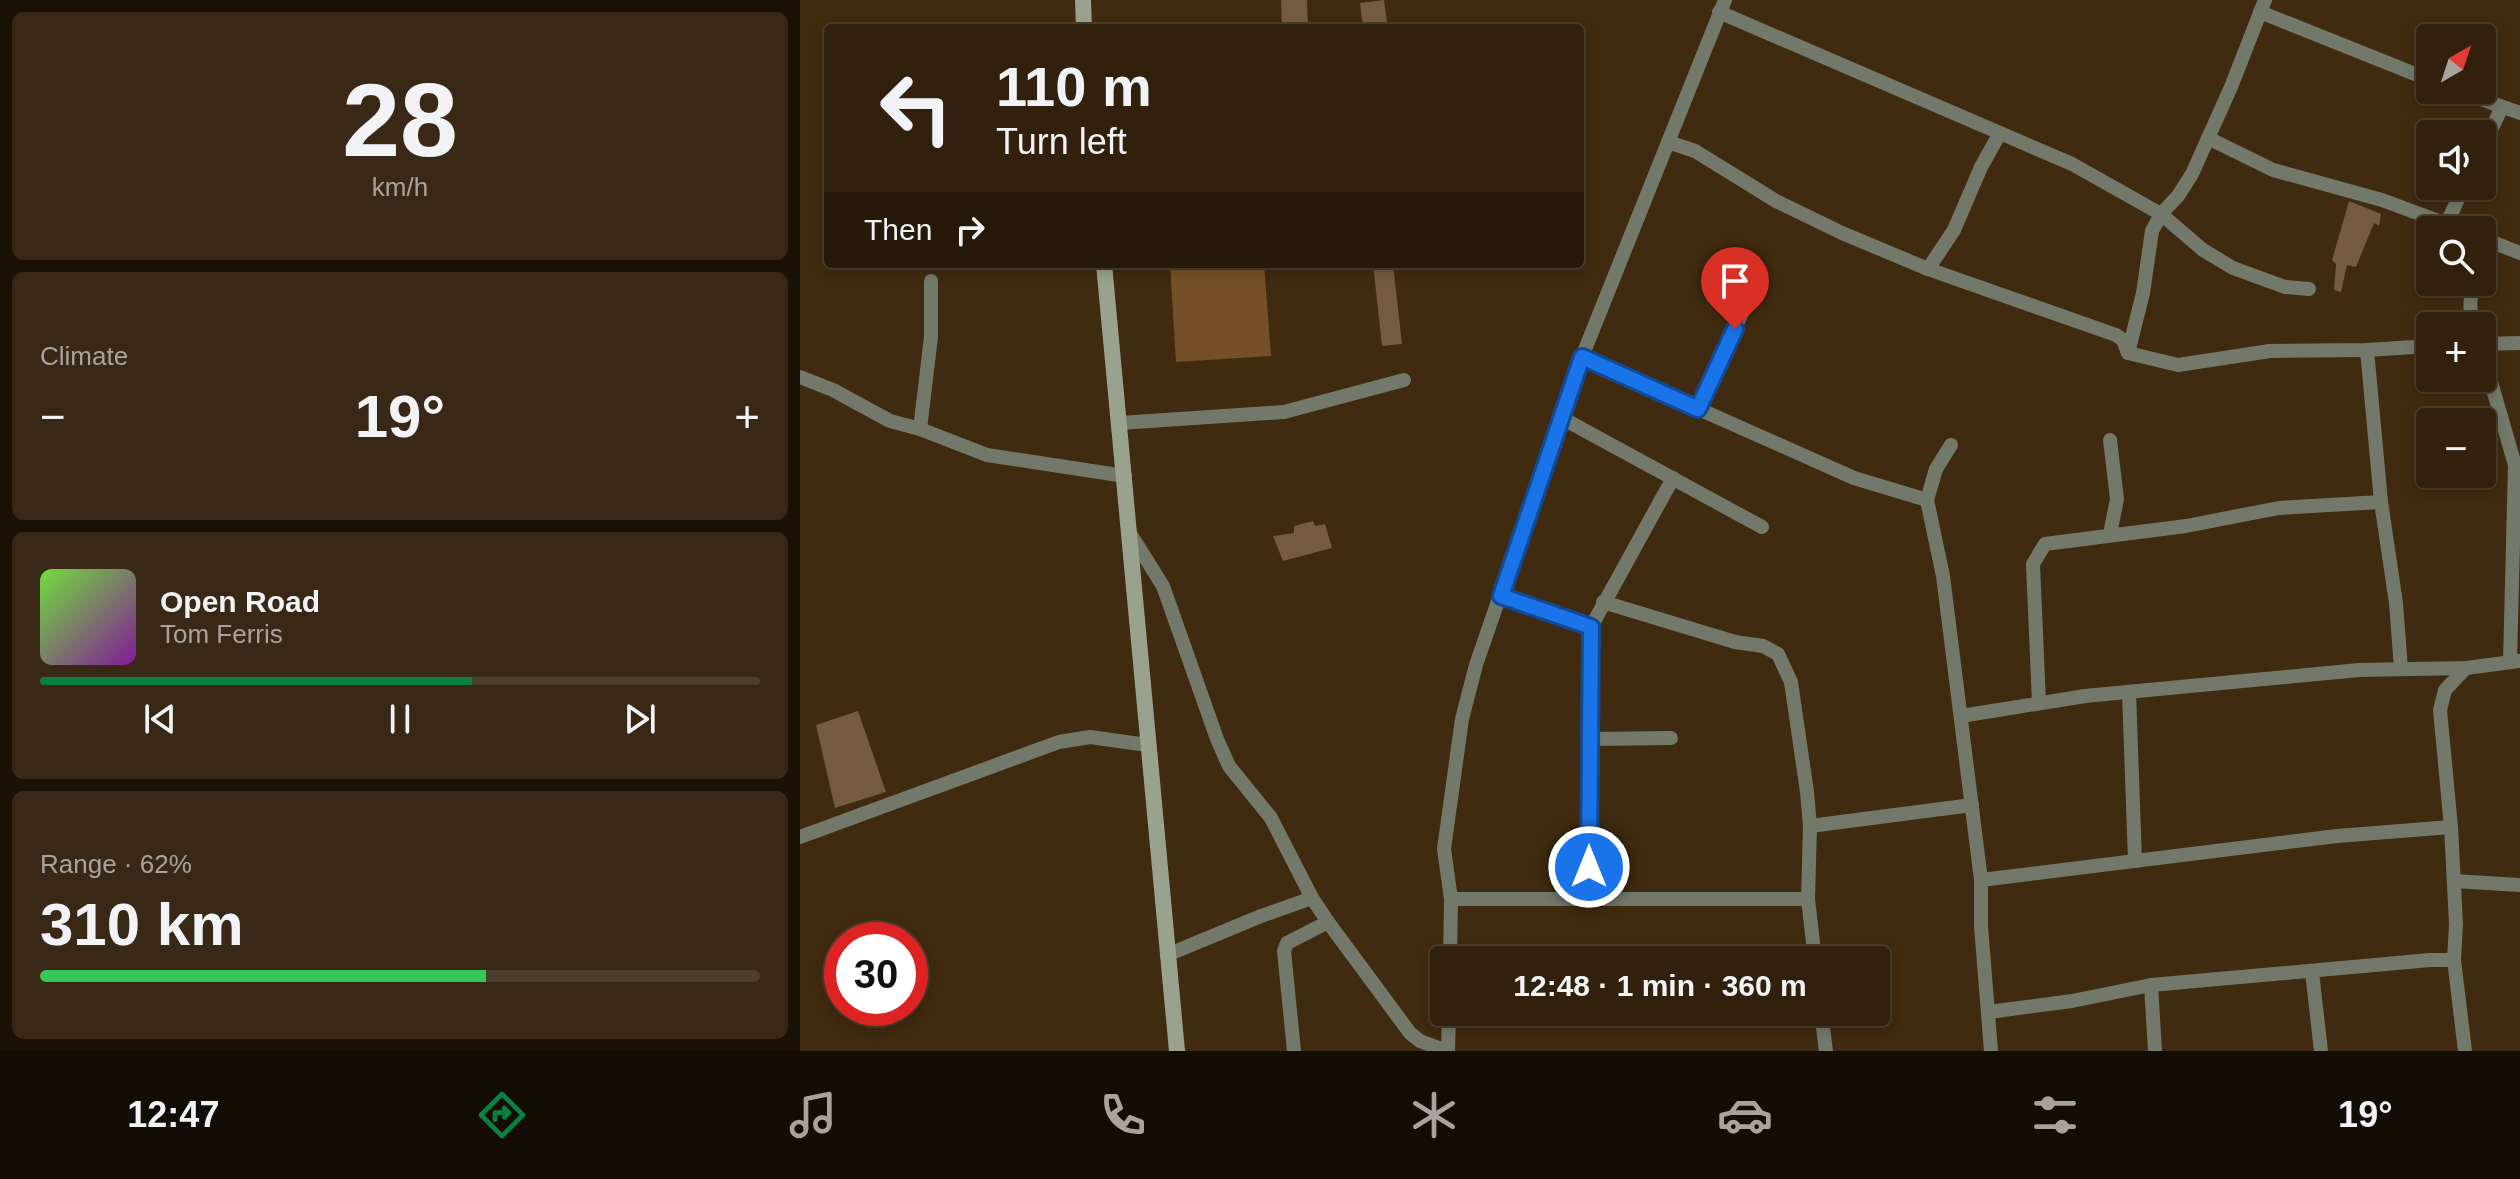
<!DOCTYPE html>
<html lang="en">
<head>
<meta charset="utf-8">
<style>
	body { margin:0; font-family:Arial,sans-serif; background:#382815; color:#f1f3f6; height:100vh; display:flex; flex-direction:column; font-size:30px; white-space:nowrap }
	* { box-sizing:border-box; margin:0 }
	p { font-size:26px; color:#a8a39d }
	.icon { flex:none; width:44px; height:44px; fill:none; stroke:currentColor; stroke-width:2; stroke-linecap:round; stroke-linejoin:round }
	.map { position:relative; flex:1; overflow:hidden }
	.panel { display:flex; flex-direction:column; gap:12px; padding:12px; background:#1a1207; width:800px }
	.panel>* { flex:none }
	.guide { position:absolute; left:24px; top:24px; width:760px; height:244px; border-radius:8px; box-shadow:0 4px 12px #0003,0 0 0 2px #4b3e2d; background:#30200c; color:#f1f3f6; overflow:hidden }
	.needle { width:52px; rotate:39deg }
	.buttons { position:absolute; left:1616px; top:24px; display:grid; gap:16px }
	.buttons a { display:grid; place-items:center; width:80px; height:80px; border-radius:8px; background:#30200c; box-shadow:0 4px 12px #0003,0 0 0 2px #4b3e2d; font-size:40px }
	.speed { position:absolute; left:24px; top:922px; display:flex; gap:16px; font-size:40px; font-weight:700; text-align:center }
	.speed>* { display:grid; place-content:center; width:104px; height:104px; border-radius:50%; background:#30200c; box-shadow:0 4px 12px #0003,0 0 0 2px #4b3e2d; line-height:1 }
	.speed .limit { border:12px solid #d22; background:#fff; color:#111 }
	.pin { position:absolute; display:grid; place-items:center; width:68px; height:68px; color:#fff; margin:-82px -34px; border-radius:50% 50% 50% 0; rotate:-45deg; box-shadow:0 0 8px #0007 }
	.pin .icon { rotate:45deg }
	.me { position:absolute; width:88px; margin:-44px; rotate:0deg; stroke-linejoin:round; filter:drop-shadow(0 0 6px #0008) }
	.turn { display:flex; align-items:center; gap:28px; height:168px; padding:0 40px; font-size:36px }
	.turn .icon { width:104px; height:104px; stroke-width:2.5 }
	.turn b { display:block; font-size:56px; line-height:68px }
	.then { display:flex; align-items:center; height:76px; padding:0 40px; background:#0003; gap:16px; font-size:30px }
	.big { font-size:60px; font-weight:800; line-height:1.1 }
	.panel .card { flex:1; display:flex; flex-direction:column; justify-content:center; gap:12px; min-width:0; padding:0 28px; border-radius:12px; background:#382815 }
	.panel .dial { align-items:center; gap:0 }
	.dial b { font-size:104px; line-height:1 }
	.song { display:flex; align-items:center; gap:24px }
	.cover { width:96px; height:96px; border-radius:12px; background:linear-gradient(135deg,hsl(100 70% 55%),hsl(290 70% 35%)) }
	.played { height:8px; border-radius:4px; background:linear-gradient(90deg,#0b8043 60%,#4b3e2d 60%) }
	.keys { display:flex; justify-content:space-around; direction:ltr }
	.heat { display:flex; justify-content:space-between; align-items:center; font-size:44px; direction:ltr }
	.charge { height:12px; border-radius:6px; background:linear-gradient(90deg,#34c759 62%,#4b3e2d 0) }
	.trip { position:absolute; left:630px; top:946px; width:460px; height:80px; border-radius:8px; background:#30200c; box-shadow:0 4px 12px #0003,0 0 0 2px #4b3e2d; font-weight:800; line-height:80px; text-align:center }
	.dock { display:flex; height:128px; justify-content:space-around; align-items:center; background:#130d05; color:#a8a39d }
	.dock .icon { width:56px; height:56px }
	.dock .selected { color:#0b8043 }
	.dock b { font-size:36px; color:#f1f3f6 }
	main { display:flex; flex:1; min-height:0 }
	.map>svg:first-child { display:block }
</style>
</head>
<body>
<main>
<section class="panel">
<div class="card dial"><b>28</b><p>km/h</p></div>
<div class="card"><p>Climate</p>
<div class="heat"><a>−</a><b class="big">19°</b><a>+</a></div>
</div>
<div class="card">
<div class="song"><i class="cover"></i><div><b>Open Road</b><p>Tom Ferris</p></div></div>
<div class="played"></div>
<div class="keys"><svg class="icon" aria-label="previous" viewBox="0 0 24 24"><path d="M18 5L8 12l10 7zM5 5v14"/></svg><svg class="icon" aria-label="pause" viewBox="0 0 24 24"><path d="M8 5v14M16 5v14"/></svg><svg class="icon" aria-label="next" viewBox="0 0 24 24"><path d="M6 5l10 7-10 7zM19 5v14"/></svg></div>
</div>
<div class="card"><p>Range · 62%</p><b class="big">310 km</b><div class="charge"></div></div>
</section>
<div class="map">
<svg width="1720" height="1051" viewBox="0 0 1720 1051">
	<rect width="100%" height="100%" fill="#402a10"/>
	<polygon fill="#755026" points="370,264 464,264 471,356 376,362"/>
	<g fill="#735a40">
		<polygon points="481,0 507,0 508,28 482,28"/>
		<polygon points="584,0 588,28 563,28 560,3"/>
		<polygon points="1549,201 1581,214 1579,226 1574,223 1556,267 1547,265 1541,292 1534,290 1536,264 1532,260"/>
		<polygon points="573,264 593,264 602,344 582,346"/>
		<polygon points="513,521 515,526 525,524 532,548 483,561 473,536 494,533 494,526"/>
		<polygon points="58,711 86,792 35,808 16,725"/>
	</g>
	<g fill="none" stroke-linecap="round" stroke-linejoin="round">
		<g stroke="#72796a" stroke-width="14">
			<polyline points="919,12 1272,164 1361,214 1403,250 1433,268 1485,287 1509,289"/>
			<polyline points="1460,12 1630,80"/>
			<polyline points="1655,90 1720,113"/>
			<polyline points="1408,138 1473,170 1582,200 1663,230"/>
			<polyline points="868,142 895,151 976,201 1042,233 1128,269 1316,335 1323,340 1328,353 1378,365 1470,351 1567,350 1630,346"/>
			<polyline points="1682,149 1702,107"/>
			<polyline points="1647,223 1664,186"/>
			<polyline points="1682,238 1720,253"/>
			<polyline points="1128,269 1154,230 1181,167 1200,133"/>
			<polyline points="1682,269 1695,243"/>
			<path d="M1674 326C1669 311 1669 296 1676 282"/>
			<polyline points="1682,344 1720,343"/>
			<polyline points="1567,350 1581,502"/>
			<polyline points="1682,351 1715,465 1710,662"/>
			<polyline points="1328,353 1343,293 1352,231 1361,214 1378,196 1392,174 1431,87 1465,0"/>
			<polyline points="782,357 1054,478 1127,500"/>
			<polyline points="0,377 33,390 90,421 120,429 187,455 325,476"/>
			<polyline points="898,409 947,302"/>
			<polyline points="760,417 962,527"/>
			<polyline points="320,423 484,412 604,380"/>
			<polyline points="120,429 131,337 131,281"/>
			<polyline points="1310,440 1317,499 1310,534"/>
			<polyline points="1151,445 1136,469 1127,500 1143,576 1181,880 1181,926 1191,1051"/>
			<polyline points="331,535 363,586 417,739 429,766 471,818 512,898 528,922 610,1033 620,1041 647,1051"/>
			<polyline points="701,596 791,627"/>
			<polyline points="803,602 935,642 963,646 978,654 991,682 1007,792 1010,826 1008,899 1015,960"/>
			<polyline points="1329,692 1335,861"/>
			<polyline points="1239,703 1233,564 1245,544 1386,526 1479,508 1581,502 1596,603 1601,669"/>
			<polyline points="1161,716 1285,696 1559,670 1666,668 1720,661"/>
			<polyline points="788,739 871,738"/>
			<polyline points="1010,826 1172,805"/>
			<polyline points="0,837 259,742 290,737 347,745"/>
			<polyline points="1181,880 1537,836 1651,827"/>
			<polyline points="1654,881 1720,885"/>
			<polyline points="651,899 1008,899"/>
			<polyline points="789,899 791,627 873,478"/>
			<polyline points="367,955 461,916 512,898"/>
			<polyline points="650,960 651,899 644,849 662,719 676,665 782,357 925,0"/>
			<polyline points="1512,972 1521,1051"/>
			<polyline points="1351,985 1355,1051"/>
			<polyline points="1021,1012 1026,1051"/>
			<polyline points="1189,1012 1272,1001 1351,985 1630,960 1654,960"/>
			<polyline points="494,1051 484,951 487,943 528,922"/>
			<polyline points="648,1051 649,1012"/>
			<polyline points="1665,1051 1654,960 1656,924 1651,827 1640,710 1645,690 1666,668"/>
		</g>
		<g stroke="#98a28c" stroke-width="16">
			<polyline points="283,0 284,28"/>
			<polyline points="304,264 377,1051"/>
		</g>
	</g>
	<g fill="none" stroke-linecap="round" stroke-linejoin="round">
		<defs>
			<polyline id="route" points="789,867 791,627 701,596 782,357 898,409 935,329"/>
		</defs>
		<use href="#route" stroke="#114b97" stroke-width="20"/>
		<use href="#route" stroke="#1a73e8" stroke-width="14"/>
	</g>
</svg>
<div class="buttons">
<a><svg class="needle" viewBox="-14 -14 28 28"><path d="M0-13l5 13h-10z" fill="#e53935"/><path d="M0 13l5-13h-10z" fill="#a8a39d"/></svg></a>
<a><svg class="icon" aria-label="sound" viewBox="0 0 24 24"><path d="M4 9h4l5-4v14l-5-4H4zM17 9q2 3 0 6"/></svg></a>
<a><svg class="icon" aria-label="search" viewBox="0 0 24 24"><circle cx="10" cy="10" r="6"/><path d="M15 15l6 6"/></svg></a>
<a>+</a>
<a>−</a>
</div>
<div class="speed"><div class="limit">30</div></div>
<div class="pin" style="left:935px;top:329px;background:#d93025"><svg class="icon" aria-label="arrive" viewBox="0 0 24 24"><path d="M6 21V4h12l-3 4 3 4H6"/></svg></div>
<svg class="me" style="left:789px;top:867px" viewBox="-20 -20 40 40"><circle r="17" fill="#1a73e8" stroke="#fff" stroke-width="3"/><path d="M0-11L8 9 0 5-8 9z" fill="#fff"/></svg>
<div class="trip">12:48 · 1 min · 360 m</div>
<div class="guide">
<div class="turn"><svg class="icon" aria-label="left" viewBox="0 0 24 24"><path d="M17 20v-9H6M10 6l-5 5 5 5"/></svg><div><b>110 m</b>Turn left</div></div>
<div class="then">Then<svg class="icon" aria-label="right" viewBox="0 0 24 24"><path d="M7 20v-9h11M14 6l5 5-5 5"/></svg></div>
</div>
</div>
</main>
<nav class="dock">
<b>12:47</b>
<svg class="icon selected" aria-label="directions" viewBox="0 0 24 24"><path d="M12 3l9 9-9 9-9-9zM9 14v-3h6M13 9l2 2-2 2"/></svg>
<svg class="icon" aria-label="music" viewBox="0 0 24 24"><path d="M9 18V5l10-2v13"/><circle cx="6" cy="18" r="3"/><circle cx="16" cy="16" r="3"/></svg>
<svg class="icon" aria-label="phone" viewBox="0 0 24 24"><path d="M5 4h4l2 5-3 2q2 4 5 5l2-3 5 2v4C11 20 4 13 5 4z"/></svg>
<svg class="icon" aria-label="climate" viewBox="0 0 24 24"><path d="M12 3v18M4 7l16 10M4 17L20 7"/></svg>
<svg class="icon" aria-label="car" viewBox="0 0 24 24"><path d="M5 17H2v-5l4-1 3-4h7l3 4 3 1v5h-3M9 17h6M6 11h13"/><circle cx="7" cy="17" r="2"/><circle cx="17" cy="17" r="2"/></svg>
<svg class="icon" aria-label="filters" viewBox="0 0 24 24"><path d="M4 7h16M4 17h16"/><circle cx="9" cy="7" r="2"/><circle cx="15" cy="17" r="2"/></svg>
<b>19°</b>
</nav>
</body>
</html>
